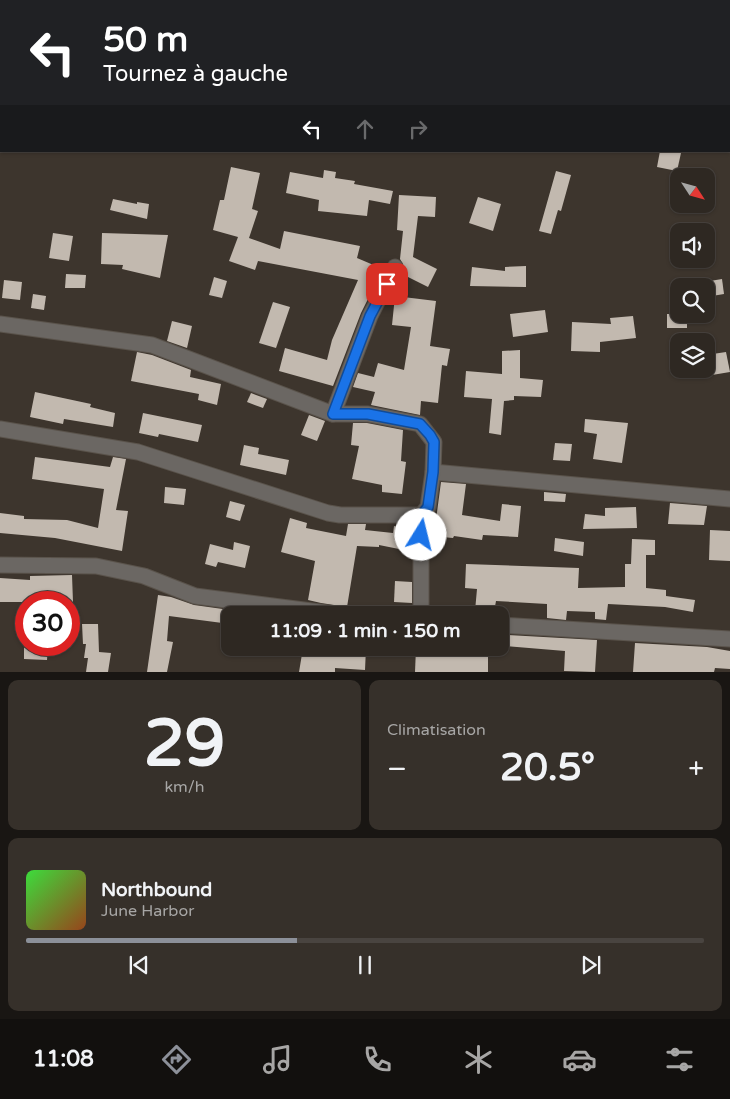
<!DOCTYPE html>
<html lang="fr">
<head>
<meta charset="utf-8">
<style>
	body { margin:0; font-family:"Varela Round",sans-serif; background:#36302a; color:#f1f3f6; height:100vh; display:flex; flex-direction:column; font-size:19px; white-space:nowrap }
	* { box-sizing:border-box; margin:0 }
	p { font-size:16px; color:#a7a6a5 }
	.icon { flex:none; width:28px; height:28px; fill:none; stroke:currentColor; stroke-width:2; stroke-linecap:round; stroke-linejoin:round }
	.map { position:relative; height:672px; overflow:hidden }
	.side { display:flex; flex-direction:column; gap:8px; padding:8px; background:#191613; flex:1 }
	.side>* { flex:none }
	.banner { position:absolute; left:0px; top:0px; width:730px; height:152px; box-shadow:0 1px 4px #0004,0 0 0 1px #494440; background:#202124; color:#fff; overflow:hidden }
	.needle { width:32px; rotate:126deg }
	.fabs { position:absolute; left:670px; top:168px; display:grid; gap:10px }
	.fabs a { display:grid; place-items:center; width:45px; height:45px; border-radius:10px; background:#2e2822; box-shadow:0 1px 4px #0004,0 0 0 1px #494440; font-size:25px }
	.speed { position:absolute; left:15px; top:591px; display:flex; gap:10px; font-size:25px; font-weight:700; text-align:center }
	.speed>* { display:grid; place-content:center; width:65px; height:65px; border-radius:50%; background:#2e2822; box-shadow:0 1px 4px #0004,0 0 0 1px #494440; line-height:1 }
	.speed .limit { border:8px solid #d22; background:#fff; color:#111 }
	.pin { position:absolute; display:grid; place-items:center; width:42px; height:42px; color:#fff; margin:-21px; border-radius:10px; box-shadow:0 2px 8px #0006 }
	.me { position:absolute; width:55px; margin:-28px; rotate:9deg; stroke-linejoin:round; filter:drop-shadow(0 0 4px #0008) }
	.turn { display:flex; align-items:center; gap:18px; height:105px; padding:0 20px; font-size:22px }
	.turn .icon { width:65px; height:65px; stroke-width:2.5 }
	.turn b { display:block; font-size:35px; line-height:42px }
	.lanes { display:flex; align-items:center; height:48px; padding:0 20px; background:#0003; justify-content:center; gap:25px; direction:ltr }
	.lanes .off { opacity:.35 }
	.big { font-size:38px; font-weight:700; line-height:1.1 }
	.side .tile { flex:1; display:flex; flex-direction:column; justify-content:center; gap:8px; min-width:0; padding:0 18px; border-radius:10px; background:#36302a }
	.side .dial { align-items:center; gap:0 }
	.dial b { font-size:65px; line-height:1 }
	.song { display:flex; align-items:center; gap:15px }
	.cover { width:60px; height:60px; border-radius:8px; background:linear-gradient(135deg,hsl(120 70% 55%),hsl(20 70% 35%)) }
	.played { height:5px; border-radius:2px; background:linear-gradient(90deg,#8c9099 40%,#494440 40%) }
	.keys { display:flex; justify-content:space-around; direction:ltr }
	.heat { display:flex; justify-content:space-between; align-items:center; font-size:28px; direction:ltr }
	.side .tiles { flex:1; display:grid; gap:8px; grid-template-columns:1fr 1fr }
	.tile:last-child { grid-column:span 2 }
	.trip { position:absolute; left:221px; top:606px; width:288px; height:50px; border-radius:10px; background:#2e2822; box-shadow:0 1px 4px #0004,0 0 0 1px #494440; font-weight:700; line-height:50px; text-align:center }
	.tab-bar { display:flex; height:80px; justify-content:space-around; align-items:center; background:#12100e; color:#a7a6a5 }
	.tab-bar .icon { width:35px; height:35px }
	.tab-bar .selected { color:#8c9099 }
	.tab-bar b { font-size:22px; color:#f1f3f6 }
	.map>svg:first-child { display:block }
</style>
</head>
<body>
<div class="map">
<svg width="730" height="672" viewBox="0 0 730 672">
	<rect width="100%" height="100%" fill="#3d352d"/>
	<g fill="#c2b9af">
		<polygon points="660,151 681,153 677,171 657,167"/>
		<polygon points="231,167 260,173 252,209 258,211 249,238 280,249 284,231 360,246 357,258 383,269 361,313 333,386 279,371 285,348 327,360 332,340 358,280 258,261 255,270 229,261 238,237 213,230 220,200 224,200"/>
		<polygon points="324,170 336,172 335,178 355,181 354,184 393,191 390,204 369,200 367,216 318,211 319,200 286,193 290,172 323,178"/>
		<polygon points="556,171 571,175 561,211 558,210 551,234 539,231"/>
		<polygon points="399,195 436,197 435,217 418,216 413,257 437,269 428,287 402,274 404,266 400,259 403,231 397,230"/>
		<polygon points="478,197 501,204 493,231 469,223"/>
		<polygon points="113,199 137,204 137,202 149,204 147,219 110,210"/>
		<polygon points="53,233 73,236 69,261 49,258"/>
		<polygon points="102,233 168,235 160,278 122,269 123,265 101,264"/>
		<polygon points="526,266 526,287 470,286 472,267 505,271 505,267"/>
		<polygon points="66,274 86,275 85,288 65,288"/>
		<polygon points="214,277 227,281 222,298 209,295"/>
		<polygon points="722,279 724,294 712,296 710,281"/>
		<polygon points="4,280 22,282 20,300 2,298"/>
		<polygon points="33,294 46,296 44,310 31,308"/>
		<polygon points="395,296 436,301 430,346 450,349 447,366 442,365 438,403 421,401 420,415 371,405 375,392 353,387 358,373 374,377 378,363 404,370 411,327 392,325"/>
		<polygon points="273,302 290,307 276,348 259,343"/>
		<polygon points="545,310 548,332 513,337 510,314"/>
		<rect x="667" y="314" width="20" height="14"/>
		<polygon points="633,316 636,338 600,342 600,352 571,351 572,322 611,324 610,318"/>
		<polygon points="172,321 192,326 187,348 167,341"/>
		<polygon points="520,350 520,378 543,380 541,397 514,396 514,400 504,401 501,435 489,433 492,399 464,397 466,371 502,374 502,351"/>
		<polygon points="137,352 152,355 191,370 190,377 221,384 217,405 198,400 199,394 131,381"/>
		<polygon points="726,352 730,372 706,376 706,355"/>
		<polygon points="35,392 91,404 90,407 115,413 113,427 64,419 63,424 30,417"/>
		<polygon points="251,393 267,399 263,408 247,402"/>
		<polygon points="143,413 202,425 198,442 159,434 158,437 139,433"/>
		<polygon points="309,415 325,421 317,441 301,435"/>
		<polygon points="585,419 628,423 622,463 593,459 597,434 584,432"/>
		<polygon points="353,423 367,423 403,430 401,461 406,462 402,494 382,492 382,485 352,479 359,446 351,445"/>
		<polygon points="555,443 572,444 570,461 553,460"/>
		<polygon points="244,445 259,448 258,454 289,460 286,475 240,465"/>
		<polygon points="35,457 110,467 113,457 126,459 116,510 128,511 122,551 55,538 0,533 0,513 24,516 24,519 67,520 98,528 104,489 32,479"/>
		<polygon points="441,482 466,484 462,515 500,521 502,504 521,506 518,537 483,535 482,540 454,536 453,538 442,537 441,543 430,543 430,534 434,535"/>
		<polygon points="165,487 186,489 184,505 164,503"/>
		<polygon points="544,492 566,494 565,502 544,501"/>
		<polygon points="230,501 245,505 240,521 226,517"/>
		<polygon points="670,503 707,506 704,525 668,524"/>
		<polygon points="636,507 637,528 583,529 585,514 605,516 605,508"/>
		<polygon points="290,518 307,523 306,528 346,536 348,524 366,524 365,530 393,533 394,526 412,530 412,542 409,551 379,545 379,547 357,546 347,607 321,603 308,600 315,561 281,552"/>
		<polygon points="710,530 730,531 730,561 709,560"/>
		<polygon points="555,538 584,542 583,556 554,551"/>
		<polygon points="632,539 655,540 655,555 646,555 646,588 666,590 666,596 695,600 693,612 665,607 608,604 606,620 595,619 595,612 567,611 566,620 547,618 547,604 496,601 494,612 475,611 477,589 465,588 466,564 579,568 578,588 625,587 625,564 631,564"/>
		<polygon points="234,542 250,546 245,568 218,562 216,567 205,564 210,544 233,550"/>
		<polygon points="72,575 73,602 0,602 0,578 30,580 30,576"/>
		<polygon points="395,581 412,582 412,603 394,602"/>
		<polygon points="158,595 171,597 194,605 230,610 230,624 169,616 167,641 173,642 167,672 147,672"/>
		<polygon points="82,624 98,624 99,652 111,653 108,672 86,672 88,658 84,658 86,644 83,644"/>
		<polygon points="506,635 597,640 595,672 564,671 565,651 506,646"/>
		<polygon points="635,643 707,647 730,651 730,669 715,668 714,672 633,672"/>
		<polygon points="24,645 48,645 47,660 24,659"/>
		<polygon points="303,648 366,648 365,670 335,668 335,672 299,672"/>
		<polygon points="416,648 488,648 488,672 415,672"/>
	</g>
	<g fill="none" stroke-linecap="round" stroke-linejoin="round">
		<defs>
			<g id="minor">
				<polyline points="385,1 385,0"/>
				<polyline points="0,324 152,345 333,414 368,414 420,424 434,442 433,472 730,499"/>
				<polyline points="333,414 370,316 395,267"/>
				<polyline points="0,429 138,452 328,513 340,515 421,515 428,507 433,472"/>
				<polyline points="0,565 96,566 144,576 195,596 343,615"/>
				<polyline points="421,615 421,515"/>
				<polyline points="500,625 730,639"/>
			</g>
		</defs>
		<use href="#minor" stroke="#5a534b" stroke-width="17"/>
		<use href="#minor" stroke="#6b6763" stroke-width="15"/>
	</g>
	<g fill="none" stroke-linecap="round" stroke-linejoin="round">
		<defs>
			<polyline id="route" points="387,284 370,316 333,414 368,414 420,424 430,435 434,442 433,472 428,507 421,516 421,535"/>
		</defs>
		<use href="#route" stroke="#114b97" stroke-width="12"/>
		<use href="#route" stroke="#1a73e8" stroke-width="9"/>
	</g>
</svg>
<div class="fabs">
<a><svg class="needle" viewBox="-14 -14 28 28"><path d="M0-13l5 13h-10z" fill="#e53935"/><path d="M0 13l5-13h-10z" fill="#a7a6a5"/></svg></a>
<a><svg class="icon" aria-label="sound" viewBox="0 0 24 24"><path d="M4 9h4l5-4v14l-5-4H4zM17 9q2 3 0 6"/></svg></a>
<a><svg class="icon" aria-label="search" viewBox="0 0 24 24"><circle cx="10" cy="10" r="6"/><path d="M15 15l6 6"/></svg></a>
<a><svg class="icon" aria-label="layers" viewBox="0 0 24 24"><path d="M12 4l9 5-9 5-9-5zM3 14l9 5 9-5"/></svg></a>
</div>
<div class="speed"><div class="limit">30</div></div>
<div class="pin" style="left:387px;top:284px;background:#d93025"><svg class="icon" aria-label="arrive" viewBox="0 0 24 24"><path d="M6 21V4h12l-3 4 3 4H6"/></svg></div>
<svg class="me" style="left:421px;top:535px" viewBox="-20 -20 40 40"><circle r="19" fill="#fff"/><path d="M0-13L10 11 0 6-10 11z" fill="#1a73e8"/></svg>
<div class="trip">11:09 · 1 min · 150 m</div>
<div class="banner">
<div class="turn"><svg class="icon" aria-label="left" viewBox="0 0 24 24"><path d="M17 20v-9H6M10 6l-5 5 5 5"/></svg><div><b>50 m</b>Tournez à gauche</div></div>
<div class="lanes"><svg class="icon" aria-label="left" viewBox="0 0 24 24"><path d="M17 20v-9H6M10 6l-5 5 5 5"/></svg><svg class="icon off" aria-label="ahead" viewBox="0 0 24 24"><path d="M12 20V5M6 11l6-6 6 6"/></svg><svg class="icon off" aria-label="right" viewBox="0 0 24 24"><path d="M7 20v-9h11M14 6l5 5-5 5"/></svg></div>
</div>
</div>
<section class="side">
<div class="tiles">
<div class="tile dial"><b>29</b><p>km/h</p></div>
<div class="tile"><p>Climatisation</p>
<div class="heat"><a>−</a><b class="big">20.5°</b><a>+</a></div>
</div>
<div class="tile">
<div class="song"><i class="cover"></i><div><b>Northbound</b><p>June Harbor</p></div></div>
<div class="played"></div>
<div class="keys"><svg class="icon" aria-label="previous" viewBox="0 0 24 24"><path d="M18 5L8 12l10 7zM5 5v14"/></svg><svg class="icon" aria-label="pause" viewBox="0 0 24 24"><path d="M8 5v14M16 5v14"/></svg><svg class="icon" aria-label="next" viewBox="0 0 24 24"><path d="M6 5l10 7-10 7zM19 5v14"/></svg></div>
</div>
</div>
</section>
<nav class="tab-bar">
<b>11:08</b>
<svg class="icon selected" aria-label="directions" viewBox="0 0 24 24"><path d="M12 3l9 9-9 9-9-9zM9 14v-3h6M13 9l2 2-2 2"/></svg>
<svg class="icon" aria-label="music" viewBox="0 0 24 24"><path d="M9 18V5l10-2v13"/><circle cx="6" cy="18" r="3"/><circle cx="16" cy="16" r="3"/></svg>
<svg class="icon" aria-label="phone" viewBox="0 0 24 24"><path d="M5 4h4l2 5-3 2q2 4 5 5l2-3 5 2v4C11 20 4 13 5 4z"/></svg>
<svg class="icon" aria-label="climate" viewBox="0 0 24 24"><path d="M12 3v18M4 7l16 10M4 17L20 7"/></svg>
<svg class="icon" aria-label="car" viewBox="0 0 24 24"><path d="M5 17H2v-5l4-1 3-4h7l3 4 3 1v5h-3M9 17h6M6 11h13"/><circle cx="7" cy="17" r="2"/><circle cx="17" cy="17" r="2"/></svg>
<svg class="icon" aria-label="filters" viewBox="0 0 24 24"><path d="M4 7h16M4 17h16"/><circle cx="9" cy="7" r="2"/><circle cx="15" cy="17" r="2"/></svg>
</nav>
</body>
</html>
